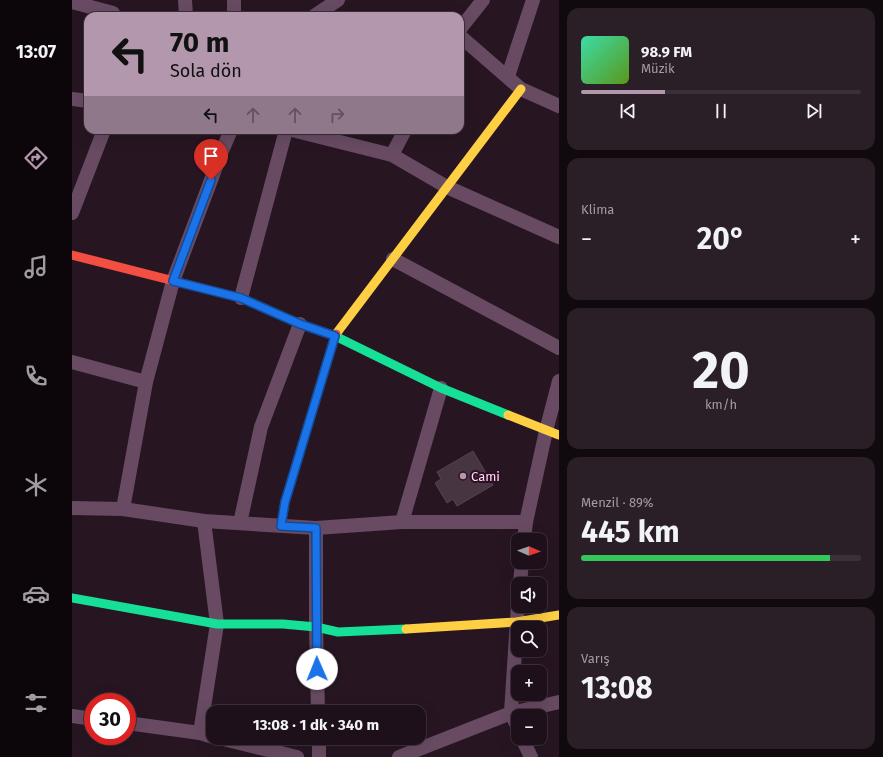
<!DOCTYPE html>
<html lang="tr">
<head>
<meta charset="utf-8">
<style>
	body { margin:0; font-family:"Fira Sans",sans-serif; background:#2a1e27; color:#f1f3f6; height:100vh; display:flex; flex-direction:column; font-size:15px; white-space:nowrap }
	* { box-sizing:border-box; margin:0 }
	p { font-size:13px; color:#a09da2 }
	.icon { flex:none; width:22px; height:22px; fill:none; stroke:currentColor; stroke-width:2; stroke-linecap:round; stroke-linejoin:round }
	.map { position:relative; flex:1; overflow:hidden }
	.sheet { display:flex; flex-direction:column; gap:8px; padding:8px; background:#10090e; width:324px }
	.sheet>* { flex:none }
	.top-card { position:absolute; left:12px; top:12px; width:380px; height:122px; border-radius:12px; box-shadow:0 4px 16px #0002,0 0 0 1px #3b3039; background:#b397ac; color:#111; overflow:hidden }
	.needle { width:26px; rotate:92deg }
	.buttons { position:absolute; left:439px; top:533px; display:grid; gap:8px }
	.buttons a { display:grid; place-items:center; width:36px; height:36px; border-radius:8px; background:#1d101a; box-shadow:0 4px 16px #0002,0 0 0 1px #3b3039; font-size:20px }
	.speed { position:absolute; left:12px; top:693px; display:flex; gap:8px; font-size:20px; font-weight:700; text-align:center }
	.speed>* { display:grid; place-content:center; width:52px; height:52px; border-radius:50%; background:#1d101a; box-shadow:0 4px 16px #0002,0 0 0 1px #3b3039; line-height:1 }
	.speed .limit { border:6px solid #d22; background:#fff; color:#111 }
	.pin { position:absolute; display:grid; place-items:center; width:34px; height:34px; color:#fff; margin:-41px -17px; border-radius:50% 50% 50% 0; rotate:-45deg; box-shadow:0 0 4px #0007 }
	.pin .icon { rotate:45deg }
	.me { position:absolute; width:44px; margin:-22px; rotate:359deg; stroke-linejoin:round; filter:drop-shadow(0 0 3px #0008) }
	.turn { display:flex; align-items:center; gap:14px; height:84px; padding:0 20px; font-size:18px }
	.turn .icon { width:52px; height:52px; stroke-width:2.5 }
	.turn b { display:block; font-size:28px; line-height:34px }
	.lanes { display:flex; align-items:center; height:38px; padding:0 20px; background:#0003; justify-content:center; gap:20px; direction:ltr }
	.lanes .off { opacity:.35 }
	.big { font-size:30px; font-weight:700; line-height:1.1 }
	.sheet .card { flex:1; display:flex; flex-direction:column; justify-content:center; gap:6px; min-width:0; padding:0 14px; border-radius:12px; background:#2a1e27 }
	.sheet .dial { align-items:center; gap:0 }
	.dial b { font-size:52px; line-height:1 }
	.song { display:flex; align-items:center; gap:12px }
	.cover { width:48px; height:48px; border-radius:6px; background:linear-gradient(135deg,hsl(160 70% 55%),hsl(90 70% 35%)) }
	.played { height:4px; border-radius:2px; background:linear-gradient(90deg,#b397ac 30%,#3b3039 30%) }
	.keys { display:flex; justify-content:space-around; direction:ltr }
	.heat { display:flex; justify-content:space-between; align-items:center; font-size:22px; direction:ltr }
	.charge { height:6px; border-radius:3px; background:linear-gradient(90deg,#34c759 89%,#3b3039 0) }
	.trip { position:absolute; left:134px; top:705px; width:220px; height:40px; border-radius:12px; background:#1d101a; box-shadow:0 4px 16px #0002,0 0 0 1px #3b3039; font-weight:700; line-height:40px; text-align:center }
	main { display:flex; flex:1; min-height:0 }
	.tabs { display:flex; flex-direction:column; width:72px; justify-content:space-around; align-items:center; background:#0c060a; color:#a09da2 }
	.tabs .icon { width:28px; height:28px }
	.tabs .selected { color:#b397ac }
	.tabs b { font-size:18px; color:#f1f3f6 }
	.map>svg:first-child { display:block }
</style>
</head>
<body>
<main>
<nav class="tabs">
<b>13:07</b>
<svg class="icon selected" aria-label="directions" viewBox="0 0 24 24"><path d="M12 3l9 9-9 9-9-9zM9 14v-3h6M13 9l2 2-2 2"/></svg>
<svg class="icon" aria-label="music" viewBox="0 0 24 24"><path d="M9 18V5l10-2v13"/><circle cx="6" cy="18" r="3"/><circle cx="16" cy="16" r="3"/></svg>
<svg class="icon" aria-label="phone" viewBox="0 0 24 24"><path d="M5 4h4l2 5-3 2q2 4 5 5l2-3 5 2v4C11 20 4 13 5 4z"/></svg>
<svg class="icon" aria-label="climate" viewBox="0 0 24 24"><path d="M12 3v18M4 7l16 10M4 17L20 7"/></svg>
<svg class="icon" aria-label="car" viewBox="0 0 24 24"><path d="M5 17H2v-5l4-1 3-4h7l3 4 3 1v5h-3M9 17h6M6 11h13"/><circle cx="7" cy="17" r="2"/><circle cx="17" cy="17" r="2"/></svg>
<svg class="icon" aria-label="filters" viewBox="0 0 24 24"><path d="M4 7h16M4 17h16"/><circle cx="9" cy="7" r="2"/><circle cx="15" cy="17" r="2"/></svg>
</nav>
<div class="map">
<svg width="487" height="757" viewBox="0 0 487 757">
	<rect width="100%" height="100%" fill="#271622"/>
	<polygon fill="#483542" stroke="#5a4152" points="401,451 421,485 385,506 381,499 375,503 363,483 369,479 365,472"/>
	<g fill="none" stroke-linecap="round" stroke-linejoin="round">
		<g stroke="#684b63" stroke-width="14">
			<polyline points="113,0 114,16"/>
			<polyline points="0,2 41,13"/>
			<polyline points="162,16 162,0"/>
			<polyline points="242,16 266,0"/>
			<polyline points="388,29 411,0"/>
			<polyline points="388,36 449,89 487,106"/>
			<polyline points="436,76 461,0"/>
			<polyline points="0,99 16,101"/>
			<polyline points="220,130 320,155 375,187 487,237"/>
			<polyline points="320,155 333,130"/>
			<polyline points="0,213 32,130"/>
			<polyline points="321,259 487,348"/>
			<polyline points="169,298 214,130"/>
			<polyline points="0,362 74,382"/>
			<polyline points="0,508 51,509 132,521 244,528 330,522 454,522"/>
			<polyline points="51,509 74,382 101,281 150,151 159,130"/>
			<polyline points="330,522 369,388"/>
			<polyline points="168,523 189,427 228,324"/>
			<polyline points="244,528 244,627 246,712"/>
			<polyline points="452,540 454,522 474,431 487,381"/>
			<polyline points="448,584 450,562"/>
			<polyline points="446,605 439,713 446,728"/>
			<polyline points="0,716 21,719"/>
			<polyline points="55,723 128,733 141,737"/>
			<polyline points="128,733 145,624 132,521"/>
			<polyline points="147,738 225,757"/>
			<polyline points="247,738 247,757"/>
			<polyline points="450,738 459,757"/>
			<polyline points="327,757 439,713 487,702"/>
		</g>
		<g stroke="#16e098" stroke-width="9">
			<polyline points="174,300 228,324 263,336 369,388 436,415"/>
			<polyline points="0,598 145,624 211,624 244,627 266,632 334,629"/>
		</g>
		<g stroke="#ffcf43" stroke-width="9">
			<polyline points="264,334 449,89"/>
			<polyline points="436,415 487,435"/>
			<polyline points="334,629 444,622 487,615"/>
		</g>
		<g stroke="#f24e42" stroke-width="9">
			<polyline points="0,255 169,298 174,300"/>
			<polyline points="209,526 213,502 263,336 264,334"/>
		</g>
	</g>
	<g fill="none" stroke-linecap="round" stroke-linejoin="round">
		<defs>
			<polyline id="route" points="139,180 101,281 169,298 228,324 263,336 213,502 209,526 244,528 245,669"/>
		</defs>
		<use href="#route" stroke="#114b97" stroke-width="10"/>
		<use href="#route" stroke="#1a73e8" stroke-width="7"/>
	</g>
	<circle fill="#b397ac" stroke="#2e0f25" stroke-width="1.5" cx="391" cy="476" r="4"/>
	<g text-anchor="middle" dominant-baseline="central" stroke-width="4" stroke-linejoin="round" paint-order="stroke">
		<g font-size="13" fill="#ffdcf7" stroke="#2e0f25" text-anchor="start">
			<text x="399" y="476">Cami</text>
		</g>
	</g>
</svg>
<div class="buttons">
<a><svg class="needle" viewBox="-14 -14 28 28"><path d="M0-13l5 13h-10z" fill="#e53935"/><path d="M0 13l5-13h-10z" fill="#a09da2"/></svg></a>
<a><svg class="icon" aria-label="sound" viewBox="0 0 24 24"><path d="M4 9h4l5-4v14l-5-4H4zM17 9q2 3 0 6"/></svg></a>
<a><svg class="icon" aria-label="search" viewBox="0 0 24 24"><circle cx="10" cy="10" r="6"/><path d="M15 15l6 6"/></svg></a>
<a>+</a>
<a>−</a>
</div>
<div class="speed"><div class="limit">30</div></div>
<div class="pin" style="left:139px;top:180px;background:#d93025"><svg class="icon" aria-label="arrive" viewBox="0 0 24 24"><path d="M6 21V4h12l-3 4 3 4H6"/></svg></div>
<svg class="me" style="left:245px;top:669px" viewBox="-20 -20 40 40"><circle r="19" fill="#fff"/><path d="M0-13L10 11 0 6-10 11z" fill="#1a73e8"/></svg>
<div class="trip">13:08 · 1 dk · 340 m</div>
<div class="top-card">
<div class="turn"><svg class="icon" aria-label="left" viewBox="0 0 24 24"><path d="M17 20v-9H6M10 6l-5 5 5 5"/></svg><div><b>70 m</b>Sola dön</div></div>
<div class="lanes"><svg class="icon" aria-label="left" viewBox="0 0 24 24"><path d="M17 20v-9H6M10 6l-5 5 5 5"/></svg><svg class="icon off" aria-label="ahead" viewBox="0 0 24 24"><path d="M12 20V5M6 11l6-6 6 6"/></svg><svg class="icon off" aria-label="ahead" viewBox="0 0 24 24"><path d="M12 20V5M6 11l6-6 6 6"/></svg><svg class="icon off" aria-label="right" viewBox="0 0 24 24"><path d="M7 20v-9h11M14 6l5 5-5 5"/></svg></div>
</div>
</div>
<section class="sheet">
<div class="card">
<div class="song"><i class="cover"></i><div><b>98.9 FM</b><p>Müzik</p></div></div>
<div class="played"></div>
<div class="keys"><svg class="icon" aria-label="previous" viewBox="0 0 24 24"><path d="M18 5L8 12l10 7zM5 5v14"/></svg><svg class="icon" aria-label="pause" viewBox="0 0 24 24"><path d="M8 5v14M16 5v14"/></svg><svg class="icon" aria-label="next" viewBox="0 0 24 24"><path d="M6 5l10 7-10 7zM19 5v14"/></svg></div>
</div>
<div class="card"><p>Klima</p>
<div class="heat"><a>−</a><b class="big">20°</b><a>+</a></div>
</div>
<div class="card dial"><b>20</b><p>km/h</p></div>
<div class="card"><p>Menzil · 89%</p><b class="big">445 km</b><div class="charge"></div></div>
<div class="card"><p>Varış</p><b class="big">13:08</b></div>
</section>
</main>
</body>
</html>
